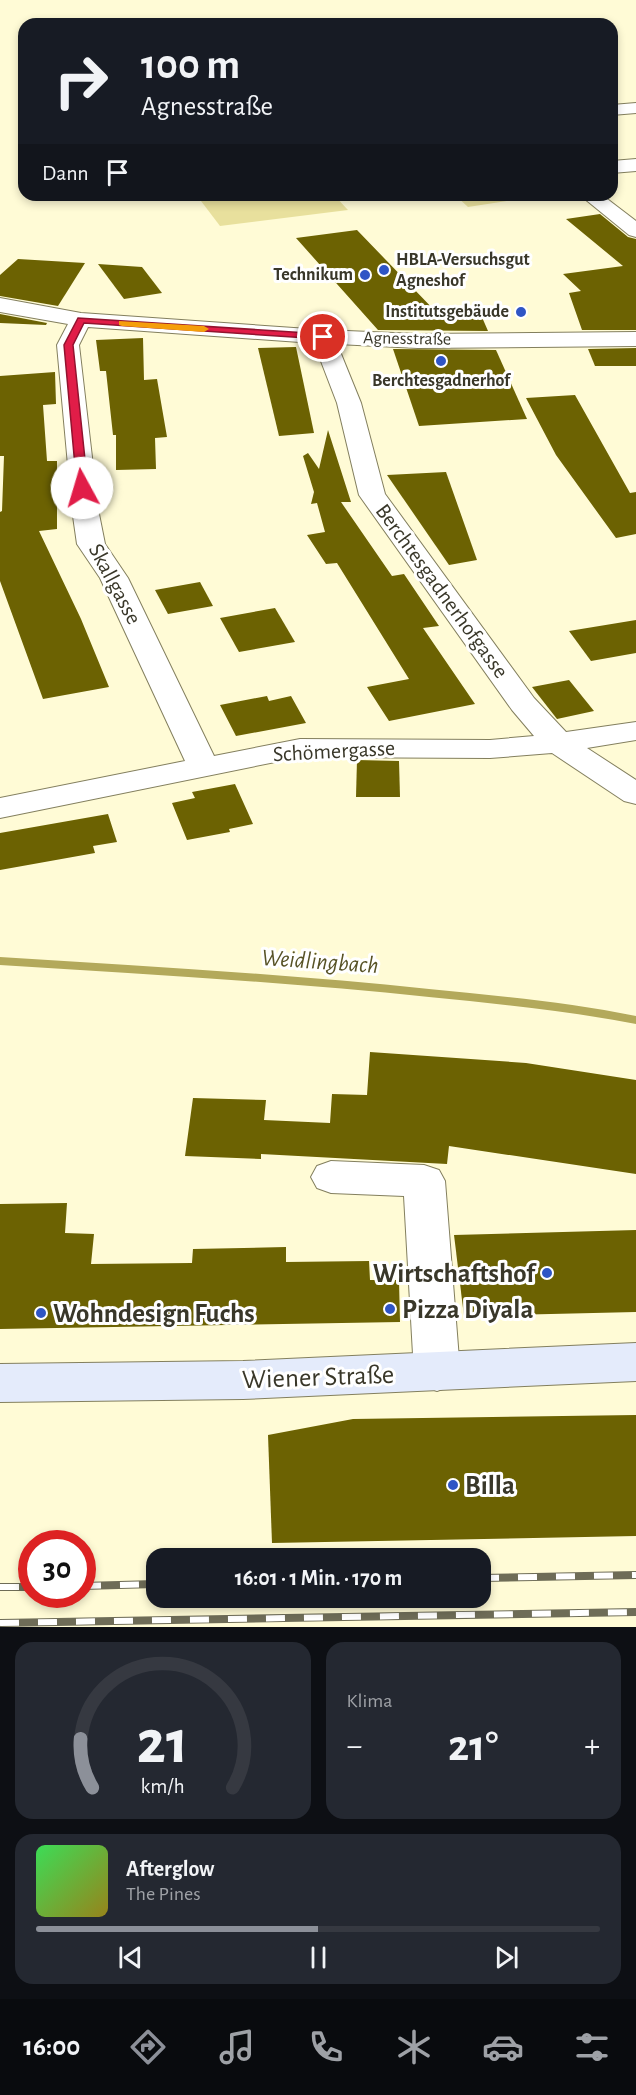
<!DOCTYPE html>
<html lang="de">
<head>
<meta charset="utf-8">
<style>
	body { margin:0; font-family:"Alegreya Sans",sans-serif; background:#242831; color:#f1f3f6; height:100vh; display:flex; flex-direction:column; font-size:22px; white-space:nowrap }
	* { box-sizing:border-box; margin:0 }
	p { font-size:20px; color:#9ea1a6 }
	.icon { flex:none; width:33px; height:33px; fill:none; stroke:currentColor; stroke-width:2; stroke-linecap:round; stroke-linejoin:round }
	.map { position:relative; height:1627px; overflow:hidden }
	.sheet { display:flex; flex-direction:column; gap:15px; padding:15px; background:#0d0f14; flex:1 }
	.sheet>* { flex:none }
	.banner { position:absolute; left:18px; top:18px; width:600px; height:183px; border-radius:18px; box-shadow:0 3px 9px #0003; background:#171b24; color:#f1f3f6; overflow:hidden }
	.speed { position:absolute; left:18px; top:1530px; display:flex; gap:12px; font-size:30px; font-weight:700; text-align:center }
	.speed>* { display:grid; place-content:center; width:78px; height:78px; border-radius:50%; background:#171b24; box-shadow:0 3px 9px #0003; line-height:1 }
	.speed .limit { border:9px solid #d22; background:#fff; color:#111 }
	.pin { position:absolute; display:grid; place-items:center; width:51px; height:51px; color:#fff; margin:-26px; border:3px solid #fff; border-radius:50%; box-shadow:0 2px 6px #0007 }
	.me { position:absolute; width:66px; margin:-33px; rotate:354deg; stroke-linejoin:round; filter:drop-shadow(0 0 4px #0008) }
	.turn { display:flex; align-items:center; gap:21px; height:126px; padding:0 24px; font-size:27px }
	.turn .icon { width:78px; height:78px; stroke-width:2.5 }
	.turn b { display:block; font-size:42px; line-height:51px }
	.then { display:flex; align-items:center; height:57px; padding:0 24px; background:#0003; gap:12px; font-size:22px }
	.big { font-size:45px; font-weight:700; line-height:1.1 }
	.sheet .card { flex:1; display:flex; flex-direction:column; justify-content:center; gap:9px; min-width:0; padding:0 21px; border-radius:18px; background:#242831 }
	.sheet .dial { align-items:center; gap:0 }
	.dial svg { height:156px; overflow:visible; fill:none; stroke:#363941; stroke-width:7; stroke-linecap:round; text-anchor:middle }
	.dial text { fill:#f1f3f6; stroke:none }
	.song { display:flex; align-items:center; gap:18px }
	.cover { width:72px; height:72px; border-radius:9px; background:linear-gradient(135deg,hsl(130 70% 55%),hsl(50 70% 35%)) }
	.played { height:6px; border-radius:3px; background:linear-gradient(90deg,#8c9099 50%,#363941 50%) }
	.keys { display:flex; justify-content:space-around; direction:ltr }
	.heat { display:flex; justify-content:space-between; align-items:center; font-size:33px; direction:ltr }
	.sheet .tiles { flex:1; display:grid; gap:15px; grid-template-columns:1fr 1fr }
	.card:last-child { grid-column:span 2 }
	.trip { position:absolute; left:146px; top:1548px; width:345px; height:60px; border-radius:18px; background:#171b24; box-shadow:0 3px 9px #0003; font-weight:700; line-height:60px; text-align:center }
	.tabs { display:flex; height:96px; justify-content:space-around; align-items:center; background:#090b0e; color:#9ea1a6 }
	.tabs .icon { width:42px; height:42px }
	.tabs .active { color:#8c9099 }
	.tabs b { font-size:27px; color:#f1f3f6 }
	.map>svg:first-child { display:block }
</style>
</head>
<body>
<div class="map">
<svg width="636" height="1627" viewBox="0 0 636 1627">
	<rect width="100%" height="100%" fill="#fffbd6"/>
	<g fill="#e8e09d">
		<polygon points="252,195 334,195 348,210 220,226 201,201"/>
		<polygon points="455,195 545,195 468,207"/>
	</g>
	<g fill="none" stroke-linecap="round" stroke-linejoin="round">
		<path fill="#b3a95b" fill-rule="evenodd" d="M0 957C143 966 287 974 429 989 499 996 568 1002 636 1016V1024C568 1011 499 1004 429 997 287 982 143 974 0 965Z"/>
	</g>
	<g fill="#6c6202">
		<polygon points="600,214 628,237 636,239 636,330 582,330 569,293 581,291 563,274 623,266 566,219"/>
		<polygon points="357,230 438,314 478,308 488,331 378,330 296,238"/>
		<polygon points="18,259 85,263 58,306 0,296 0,275"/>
		<polygon points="98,264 142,267 162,293 124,299"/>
		<polygon points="0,314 47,323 46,325 0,323"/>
		<polygon points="143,338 144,380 157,379 167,437 155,438 156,469 116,470 116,435 113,435 106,371 100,371 96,340"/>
		<polygon points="296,347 314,433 279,436 258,348"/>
		<polygon points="636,348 636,366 595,366 588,349"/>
		<polygon points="393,349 496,350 527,419 419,426"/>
		<polygon points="55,372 56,404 43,405 47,461 57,461 57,529 39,531 81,619 109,687 43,699 0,581 0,512 2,511 4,456 0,456 0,376"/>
		<polygon points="575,395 630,493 636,492 636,534 616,538 556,455 526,398"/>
		<polygon points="328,430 351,502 341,502 392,576 404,574 439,626 423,628 475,704 389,721 367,687 409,679 337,563 326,564 307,535 325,532 317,503 311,504 314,492 303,456 308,453 319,469"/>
		<polygon points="446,472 477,560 449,565 387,475"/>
		<polygon points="200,582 213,606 168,614 155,590"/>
		<polygon points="275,608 295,642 239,652 220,618"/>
		<polygon points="636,620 636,653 591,661 569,631"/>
		<polygon points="569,680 594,711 557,719 532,687"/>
		<polygon points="267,696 269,701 291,696 306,723 236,736 220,705"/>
		<polygon points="357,760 399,761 400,797 356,797"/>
		<polygon points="235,784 253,824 229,829 230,832 187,840 172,803 195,798 192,792"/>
		<polygon points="108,814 117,842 93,846 95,853 0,870 0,833"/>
		<polygon points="370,1052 526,1063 636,1080 636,1174 449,1146 447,1164 261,1154 261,1159 185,1156 193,1098 266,1100 264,1120 330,1123 332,1094 367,1095"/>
		<polygon points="67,1203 65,1233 94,1234 91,1264 192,1263 193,1249 286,1247 286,1262 369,1261 370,1280 399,1280 400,1322 0,1329 0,1204"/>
		<polygon points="636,1230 636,1312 464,1316 454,1235"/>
		<polygon points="636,1415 636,1536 272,1543 268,1435 353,1419"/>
	</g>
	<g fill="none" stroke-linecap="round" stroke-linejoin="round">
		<defs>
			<g id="street">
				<polygon points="636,103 636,113 612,115 612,105"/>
				<polygon points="636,159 636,171 612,173 612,161"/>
				<polygon points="580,195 602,195 636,221 636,237 629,235"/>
				<path d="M0 298 81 313 323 330 418 334 636 332V346L418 348 337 344 361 403 385 494 534 698 566 732 636 722V740L587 748 636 780V804L624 801 552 753 490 758 300 757 0 818V798L185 761 100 578 77 544 72 509 57 345 68 324 0 312ZM88 327 314 343 337 403 359 495 512 710 534 736 490 740 300 739 214 756 128 578 105 544 98 509 79 345Z"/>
				<polygon points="331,1161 424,1165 439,1170 445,1181 460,1372 453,1385 437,1391 421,1385 414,1372 404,1196 331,1193 317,1188 311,1177 317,1166"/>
			</g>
			<polygon id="secondary" points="636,1343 636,1381 243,1399 0,1402 0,1364 243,1361"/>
		</defs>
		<use href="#street" stroke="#837f5e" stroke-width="2"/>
		<use href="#secondary" stroke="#837f5e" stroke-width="2"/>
		<use href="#street" fill="#fff" fill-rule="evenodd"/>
		<use href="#secondary" fill="#e4ebfb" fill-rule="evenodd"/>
		<defs>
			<g id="rail">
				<polyline points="480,1578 636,1575"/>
				<polyline points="82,1586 156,1584"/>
				<polyline points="0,1587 32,1587"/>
				<polyline points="0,1623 636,1612"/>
			</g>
		</defs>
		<use href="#rail" stroke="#6e6c57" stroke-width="8"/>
		<use href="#rail" stroke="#fff" stroke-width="6" stroke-dasharray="19" stroke-linecap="butt"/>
	</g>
	<polygon fill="#e11d48" stroke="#92132f" stroke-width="1.5" points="78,318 323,334 327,337 323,339 84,323 73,345 88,488 82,491 77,488 64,345"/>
	<polygon fill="#f59e0b" points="119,321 204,326 209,329 204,332 122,326 119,325"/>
	<g fill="#2f55c5" stroke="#fff" stroke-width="2">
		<circle cx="384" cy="270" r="6"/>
		<circle cx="365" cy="275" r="6"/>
		<circle cx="521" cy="312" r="6"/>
		<circle cx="441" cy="361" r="6"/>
		<circle cx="547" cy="1273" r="6"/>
		<circle cx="390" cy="1309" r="6"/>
		<circle cx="41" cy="1313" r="6"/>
		<circle cx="453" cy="1485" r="6"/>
	</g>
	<g text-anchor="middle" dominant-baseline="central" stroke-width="6" stroke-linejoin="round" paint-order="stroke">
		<g font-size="18" font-weight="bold" fill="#393729" stroke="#fff" text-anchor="end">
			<text x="396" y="260" text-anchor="start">HBLA-Versuchsgut<tspan x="396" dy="21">Agneshof</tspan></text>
			<text x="353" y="275">Technikum</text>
			<text x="509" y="312">Institutsgebäude</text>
			<text x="441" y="381" text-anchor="middle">Berchtesgadnerhof</text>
		</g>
		<g font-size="18" fill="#393729" stroke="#fff">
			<text transform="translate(407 339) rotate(1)">Agnesstraße</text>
		</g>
		<g font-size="22" fill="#393729" stroke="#fff">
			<text transform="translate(115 584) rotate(62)">Skallgasse</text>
			<text transform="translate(442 591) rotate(54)">Berchtesgadnerhofgasse</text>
			<text transform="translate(334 751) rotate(-3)">Schömergasse</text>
		</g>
		<g font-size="24" font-style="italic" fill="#575226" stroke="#fff">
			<text transform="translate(320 962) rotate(4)">Weidlingbach</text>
		</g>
		<g font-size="27" font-weight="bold" fill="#393729" stroke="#fff" text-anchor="start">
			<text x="535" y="1273" text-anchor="end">Wirtschaftshof</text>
			<text x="402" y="1309">Pizza Diyala</text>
			<text x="53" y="1313">Wohndesign Fuchs</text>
			<text x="465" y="1485">Billa</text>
		</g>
		<g font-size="27" fill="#393729" stroke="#fff">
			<text transform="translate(318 1377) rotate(-2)">Wiener Straße</text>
		</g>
	</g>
</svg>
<div class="speed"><div class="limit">30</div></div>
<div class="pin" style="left:323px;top:337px;background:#d93025"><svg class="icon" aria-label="arrive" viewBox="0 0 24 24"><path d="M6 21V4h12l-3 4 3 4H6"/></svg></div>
<svg class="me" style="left:82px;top:488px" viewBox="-20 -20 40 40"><circle r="19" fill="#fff"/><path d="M0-13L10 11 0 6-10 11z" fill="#e11d48"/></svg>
<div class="trip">16:01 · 1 Min. · 170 m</div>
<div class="banner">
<div class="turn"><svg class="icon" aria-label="right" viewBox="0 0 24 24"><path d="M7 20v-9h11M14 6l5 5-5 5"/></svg><div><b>100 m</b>Agnesstraße</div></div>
<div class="then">Dann<svg class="icon" aria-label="arrive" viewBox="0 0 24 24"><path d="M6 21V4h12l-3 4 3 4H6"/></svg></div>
</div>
</div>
<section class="sheet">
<div class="tiles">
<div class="card dial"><svg viewBox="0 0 100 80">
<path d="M14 69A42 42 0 1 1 86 69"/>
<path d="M14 69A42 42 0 0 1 8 44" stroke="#8c9099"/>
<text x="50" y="56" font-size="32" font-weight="700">21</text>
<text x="50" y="72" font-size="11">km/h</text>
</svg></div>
<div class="card"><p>Klima</p>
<div class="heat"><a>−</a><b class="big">21°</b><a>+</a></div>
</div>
<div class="card">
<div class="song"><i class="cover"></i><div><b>Afterglow</b><p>The Pines</p></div></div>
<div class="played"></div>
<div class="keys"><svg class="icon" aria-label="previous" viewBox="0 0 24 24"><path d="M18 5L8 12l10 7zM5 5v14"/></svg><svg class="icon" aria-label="pause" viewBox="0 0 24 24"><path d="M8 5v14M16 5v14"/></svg><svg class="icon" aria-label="next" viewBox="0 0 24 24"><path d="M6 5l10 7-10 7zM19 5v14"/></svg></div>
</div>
</div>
</section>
<nav class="tabs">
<b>16:00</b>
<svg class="icon active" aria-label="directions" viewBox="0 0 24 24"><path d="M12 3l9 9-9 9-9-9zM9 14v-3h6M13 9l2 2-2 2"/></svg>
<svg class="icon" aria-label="music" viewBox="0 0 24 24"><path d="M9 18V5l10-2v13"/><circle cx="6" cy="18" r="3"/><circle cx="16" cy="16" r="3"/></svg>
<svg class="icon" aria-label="phone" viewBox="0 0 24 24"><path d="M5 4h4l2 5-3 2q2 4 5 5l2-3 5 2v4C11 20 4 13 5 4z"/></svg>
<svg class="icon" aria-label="climate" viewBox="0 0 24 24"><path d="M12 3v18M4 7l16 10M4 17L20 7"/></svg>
<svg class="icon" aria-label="car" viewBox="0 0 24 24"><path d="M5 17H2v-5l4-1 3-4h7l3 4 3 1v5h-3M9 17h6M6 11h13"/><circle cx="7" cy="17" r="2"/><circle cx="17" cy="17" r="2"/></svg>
<svg class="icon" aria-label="filters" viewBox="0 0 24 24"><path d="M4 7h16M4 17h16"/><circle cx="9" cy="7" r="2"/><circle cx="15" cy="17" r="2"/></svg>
</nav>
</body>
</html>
